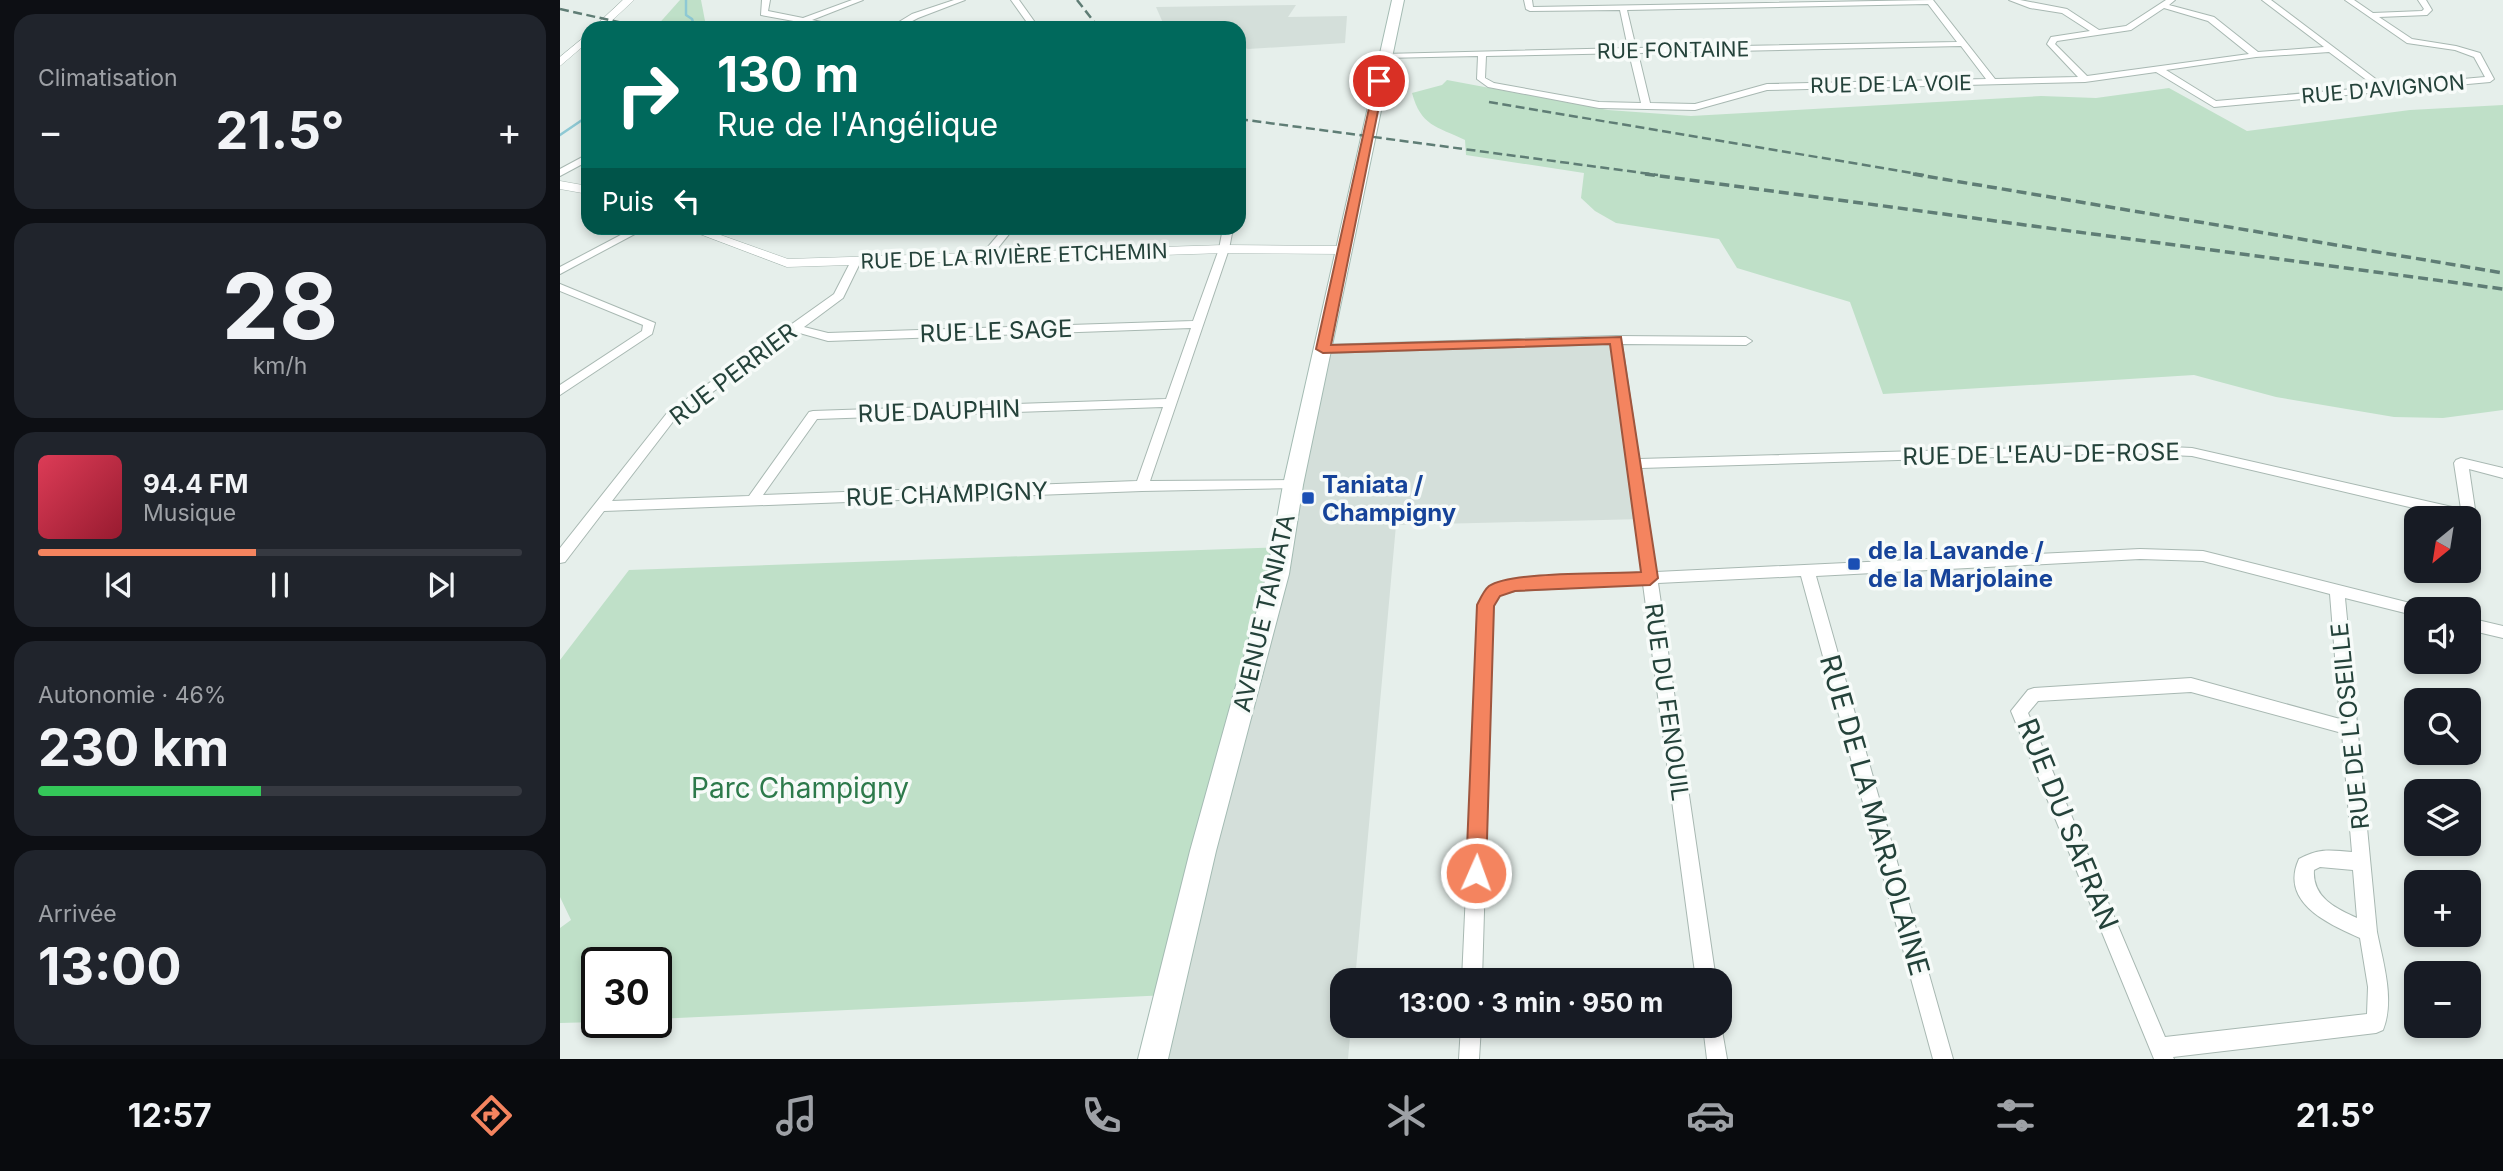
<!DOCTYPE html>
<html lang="fr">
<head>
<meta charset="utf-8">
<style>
	body { margin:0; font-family:Inter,sans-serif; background:#20242c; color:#f1f3f6; height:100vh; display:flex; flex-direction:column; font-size:26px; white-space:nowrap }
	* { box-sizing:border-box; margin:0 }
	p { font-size:23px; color:#9ea1a6 }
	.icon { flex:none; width:38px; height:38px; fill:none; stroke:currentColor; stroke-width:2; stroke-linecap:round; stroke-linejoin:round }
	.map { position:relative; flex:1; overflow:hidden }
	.sheet { display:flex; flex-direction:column; gap:14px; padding:14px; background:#0d0f14; width:560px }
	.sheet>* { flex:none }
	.hud { position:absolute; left:21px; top:21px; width:665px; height:214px; border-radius:21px; box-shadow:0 4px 10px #0003; background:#00695c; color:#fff; overflow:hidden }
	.needle { width:46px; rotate:210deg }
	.controls { position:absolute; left:1844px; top:506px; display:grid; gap:14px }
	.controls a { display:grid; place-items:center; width:77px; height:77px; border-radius:14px; background:#171b24; box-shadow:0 4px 10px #0003; font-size:35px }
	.speed { position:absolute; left:21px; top:947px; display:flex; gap:14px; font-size:35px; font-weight:700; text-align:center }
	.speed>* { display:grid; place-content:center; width:91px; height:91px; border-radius:50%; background:#171b24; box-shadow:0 4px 10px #0003; line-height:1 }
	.speed .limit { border:4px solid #111; border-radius:10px; background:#fff; color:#111 }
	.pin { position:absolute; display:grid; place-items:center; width:60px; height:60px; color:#fff; margin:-30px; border:4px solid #fff; border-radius:50%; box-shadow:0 2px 7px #0007 }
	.me { position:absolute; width:77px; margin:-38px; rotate:2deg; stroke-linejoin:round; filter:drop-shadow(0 0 5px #0008) }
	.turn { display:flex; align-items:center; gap:24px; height:147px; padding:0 21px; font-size:32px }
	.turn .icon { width:91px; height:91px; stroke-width:2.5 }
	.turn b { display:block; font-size:49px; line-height:60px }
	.then { display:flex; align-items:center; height:66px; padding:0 21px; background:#0003; gap:14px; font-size:26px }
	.big { font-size:52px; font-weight:700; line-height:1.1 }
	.sheet .card { flex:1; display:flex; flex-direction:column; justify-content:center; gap:10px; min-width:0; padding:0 24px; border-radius:21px; background:#20242c }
	.sheet .dial { align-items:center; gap:0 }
	.dial b { font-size:91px; line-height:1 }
	.song { display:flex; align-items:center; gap:21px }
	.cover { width:84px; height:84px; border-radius:10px; background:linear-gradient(135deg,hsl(350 70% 55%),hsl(350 70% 35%)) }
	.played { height:7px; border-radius:4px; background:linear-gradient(90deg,#f4845f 45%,#363941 45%) }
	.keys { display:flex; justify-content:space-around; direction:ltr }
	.heat { display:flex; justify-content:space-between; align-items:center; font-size:38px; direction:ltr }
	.charge { height:10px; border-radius:5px; background:linear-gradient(90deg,#34c759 46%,#363941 0) }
	.trip { position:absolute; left:770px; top:968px; width:402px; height:70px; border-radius:21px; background:#171b24; box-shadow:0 4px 10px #0003; font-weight:700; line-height:70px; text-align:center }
	.tab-bar { display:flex; height:112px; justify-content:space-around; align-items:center; background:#090b0e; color:#9ea1a6 }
	.tab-bar .icon { width:49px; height:49px }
	.tab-bar .active { color:#f4845f }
	.tab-bar b { font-size:32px; color:#f1f3f6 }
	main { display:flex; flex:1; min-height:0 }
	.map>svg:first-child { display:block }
</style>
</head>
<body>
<main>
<section class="sheet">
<div class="card"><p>Climatisation</p>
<div class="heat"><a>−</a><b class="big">21.5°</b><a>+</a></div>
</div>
<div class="card dial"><b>28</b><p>km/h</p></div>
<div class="card">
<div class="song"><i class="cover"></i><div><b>94.4 FM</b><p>Musique</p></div></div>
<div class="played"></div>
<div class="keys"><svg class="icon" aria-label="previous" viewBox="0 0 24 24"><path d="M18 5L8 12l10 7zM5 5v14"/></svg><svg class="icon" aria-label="pause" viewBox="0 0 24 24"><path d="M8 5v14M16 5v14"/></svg><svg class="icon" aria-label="next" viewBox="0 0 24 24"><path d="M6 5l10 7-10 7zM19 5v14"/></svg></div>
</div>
<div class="card"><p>Autonomie · 46%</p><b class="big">230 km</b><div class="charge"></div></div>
<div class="card"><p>Arrivée</p><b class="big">13:00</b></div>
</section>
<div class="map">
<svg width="1943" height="1059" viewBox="0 0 1943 1059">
	<rect width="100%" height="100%" fill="#e6efeb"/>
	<g fill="#d4dfda">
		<polygon points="736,5 728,17 787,16 785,43 688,49 679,46 679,28 620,28 603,23 596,7"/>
		<polygon points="1056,340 1082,519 836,525 795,980 782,980 782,1026 791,1026 788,1059 595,1059 763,349"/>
	</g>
	<g fill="#bfe0c8">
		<polygon points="120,0 141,0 146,26 95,28"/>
		<path d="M887 80 1048 110 1131 116 1481 96 1536 98 1609 88 1687 131 1850 110 1943 105V410L1883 418 1834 417 1716 397 1634 375 1323 394 1290 302 1177 268 1159 239 1056 223 1035 211 1021 198 1024 173 906 155 905 140C876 126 861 126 852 93L882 85Z"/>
		<polygon points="724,547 608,995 96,1019 96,962 37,962 37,1022 0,1023 0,928 11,920 0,897 0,660 69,570"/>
	</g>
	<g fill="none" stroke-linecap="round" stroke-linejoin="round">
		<g stroke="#8ec9d4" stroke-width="2.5">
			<polyline points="126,0 126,15 132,19 135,28"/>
			<polyline points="0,135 28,116"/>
		</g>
		<defs>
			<g id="minor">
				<polygon points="202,0 210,0 208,11 243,18 292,0 303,0 252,20 288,28 272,28 201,15"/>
				<polygon points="394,0 405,0 358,18 339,28 329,28 352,14"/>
				<polygon points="451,0 459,0 479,28 471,28"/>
				<path d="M964 0H972L973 7 1373 0 1435 79 1518 77 1487 44 1491 37 1530 31 1502 13 1470 8 1449 0H1460L1507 9 1539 30 1566 26 1606 0H1615L1609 5 1654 17 1698 52 1764 47 1702 0H1711L1825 86 1925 77 1914 57 1895 50 1847 43 1785 0H1794L1813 13 1862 11 1864 9 1858 0H1866L1872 10 1867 15 1819 17 1852 39 1896 46 1920 53 1934 79 1930 82 1654 107 1596 72 1525 82 1207 90 1135 110 1039 108 928 87 917 79 918 56 824 58 820 56 824 54 1068 48 1060 10 970 11 966 9ZM1368 4 1397 42 1076 48 1067 10ZM1604 8 1648 21 1689 54 1527 76 1495 44 1497 41 1571 30ZM1401 46 1426 79 1207 84 1135 104 1090 103 1078 53ZM1769 52 1816 87 1656 101 1606 70 1696 57ZM1069 53 1081 103 1039 102 934 83 925 78 926 56Z"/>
				<polygon points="28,154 28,161 0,176 0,169"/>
				<polygon points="74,228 86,228 0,274 0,267"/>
				<polygon points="444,228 454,228 429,259 421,259 421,255"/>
				<path d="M663 228H673L669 249 590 481 733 480 740 485 738 488 582 491 44 511 5 562 0 563V548L107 413 274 294 292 259 296 258 301 261 283 298 244 327 268 333 633 321 659 249ZM631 328 606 399 253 411 249 412 189 496 52 501 115 419 236 332 268 341ZM603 407 577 481 203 495 257 419Z"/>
				<polygon points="0,284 95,323 92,334 0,395 0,385 82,331 83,325 0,291"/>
				<path d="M1056 336 1186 337 1192 341 1186 345 1062 344 1079 459 1567 445 1632 448 1901 509 1894 463 1896 460 1901 458 1943 468V478L1909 469 1916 516 1909 521V518H1896L1632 456 1567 453 1081 468 1096 572 1580 549 1643 551 1862 606 1864 609H1857V616L1785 598 1817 932C1823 962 1835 1000 1823 1030L1816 1033 1613 1057 1614 1059H1594L1451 711 1468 690 1474 688 1631 678 1780 719 1770 594 1643 561 1580 559 1256 576 1393 1059H1373L1241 576 1098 583 1156 980H1136L1083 584 955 591 940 595 933 606 922 980H902L919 605 930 587 955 579 1082 573 1051 344 763 353 757 349 763 345ZM1631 692 1782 733 1792 852C1769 850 1759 848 1739 859 1719 903 1769 924 1800 938L1808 987 1807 1014 1605 1037 1468 713 1478 701ZM1760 867 1793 870 1797 918C1775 908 1752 897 1754 870Z"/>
				<polygon points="1909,618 1943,626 1943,638 1909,630"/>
				<polygon points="1160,1019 1167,1059 1147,1059 1143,1026 1160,1026"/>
				<polygon points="901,1026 921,1026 919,1059 899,1059"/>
			</g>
			<g id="tertiary">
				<polygon points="63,0 74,0 44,28 33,28"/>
				<polygon points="28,34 28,42 0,66 0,57"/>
				<polygon points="0,181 28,186 28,194 0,189"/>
				<polygon points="124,228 141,228 228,259 664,245 785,246 792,250 785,254 664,253 227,267"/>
			</g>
			<polygon id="secondary" points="832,0 844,0 743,485 729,574 656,851 608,1059 578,1059 630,851 707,574 723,485"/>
		</defs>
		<use href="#minor" stroke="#a8b8b2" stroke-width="2"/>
		<use href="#tertiary" stroke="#a8b8b2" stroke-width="1"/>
		<use href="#secondary" stroke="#a4bbb3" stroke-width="2"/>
		<use href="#minor" fill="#fff" fill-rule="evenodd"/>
		<use href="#tertiary" fill="#fff" fill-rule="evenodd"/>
		<use href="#secondary" fill="#fff" fill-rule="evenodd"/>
		<g stroke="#5f7d75" stroke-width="2.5" stroke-dasharray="9 4.5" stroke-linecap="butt">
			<polyline points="517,0 539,28"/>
			<polyline points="0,9 85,28"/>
			<polyline points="929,102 1364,175"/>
			<polyline points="679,119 1098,175"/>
		</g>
		<g stroke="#5f7d75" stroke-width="3.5" stroke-dasharray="10 5" stroke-linecap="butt">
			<polyline points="1085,174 1943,289"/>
			<polyline points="1353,174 1943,273"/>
		</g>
	</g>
	<path fill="#f4845f" stroke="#9f563e" stroke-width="2" d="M819 78 824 81 771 345 1061 337 1098 578 1090 585 955 591 940 596 934 606 926 873 923 880 916 883 909 880 906 873 917 605C920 599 924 590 929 586 951 571 1051 574 1081 572L1050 344 763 353 756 349 815 81Z"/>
	<g fill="#1a4fb4" stroke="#f7fbf9" stroke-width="2.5">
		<rect x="741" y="491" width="14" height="14" rx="3.5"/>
		<rect x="1287" y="557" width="14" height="14" rx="3.5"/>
	</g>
	<g text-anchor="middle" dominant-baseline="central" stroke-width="7" stroke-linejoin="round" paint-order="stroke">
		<g font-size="21" fill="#24423a" stroke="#f7fbf9">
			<text transform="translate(1113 50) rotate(-1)">RUE FONTAINE</text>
			<text transform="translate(1331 84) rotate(-1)">RUE DE LA VOIE</text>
			<text transform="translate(1823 89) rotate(-5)">RUE D'AVIGNON</text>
			<text transform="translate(454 256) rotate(-2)">RUE DE LA RIVIÈRE ETCHEMIN</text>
		</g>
		<g font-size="24" fill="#24423a" stroke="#f7fbf9">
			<text transform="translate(436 331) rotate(-2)">RUE LE SAGE</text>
			<text transform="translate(173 374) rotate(-37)">RUE PERRIER</text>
			<text transform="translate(379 411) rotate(-2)">RUE DAUPHIN</text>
			<text transform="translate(1481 454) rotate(-1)">RUE DE L'EAU-DE-ROSE</text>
			<text transform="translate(387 494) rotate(-2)">RUE CHAMPIGNY</text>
			<text transform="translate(704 613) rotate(-77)">AVENUE TANIATA</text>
			<text transform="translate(1107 702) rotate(82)">RUE DU FENOUIL</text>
			<text transform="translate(1790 726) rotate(-96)">RUE DE L'OSEILLE</text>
		</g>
		<g font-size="24" font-weight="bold" fill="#164399" stroke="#f7fbf9" text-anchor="start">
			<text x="762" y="484">Taniata /<tspan x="762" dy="28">Champigny</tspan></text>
			<text x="1308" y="550">de la Lavande /<tspan x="1308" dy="28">de la Marjolaine</tspan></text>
		</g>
		<g font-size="28" fill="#2d7a4b" stroke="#f7fbf9">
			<text x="240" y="788">Parc Champigny</text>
		</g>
		<g font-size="28" fill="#24423a" stroke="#f7fbf9">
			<text transform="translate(1315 815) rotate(74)">RUE DE LA MARJOLAINE</text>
			<text transform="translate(1508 824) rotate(68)">RUE DU SAFRAN</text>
		</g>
	</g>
</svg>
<div class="controls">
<a><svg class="needle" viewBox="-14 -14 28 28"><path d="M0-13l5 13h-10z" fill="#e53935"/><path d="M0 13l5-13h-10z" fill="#9ea1a6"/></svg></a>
<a><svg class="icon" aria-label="sound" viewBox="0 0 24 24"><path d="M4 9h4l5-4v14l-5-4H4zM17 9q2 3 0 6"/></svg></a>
<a><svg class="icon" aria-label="search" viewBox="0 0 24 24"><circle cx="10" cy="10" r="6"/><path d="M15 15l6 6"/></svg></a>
<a><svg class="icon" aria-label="layers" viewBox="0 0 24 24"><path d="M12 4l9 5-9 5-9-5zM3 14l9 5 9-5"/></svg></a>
<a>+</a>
<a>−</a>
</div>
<div class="speed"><div class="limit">30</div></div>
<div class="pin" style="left:819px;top:81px;background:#d93025"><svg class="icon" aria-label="arrive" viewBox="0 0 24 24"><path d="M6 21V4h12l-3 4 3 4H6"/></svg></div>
<svg class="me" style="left:916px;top:873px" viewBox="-20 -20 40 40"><circle r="17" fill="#f4845f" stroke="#fff" stroke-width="3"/><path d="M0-11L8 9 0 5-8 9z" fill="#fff"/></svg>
<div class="trip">13:00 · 3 min · 950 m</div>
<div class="hud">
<div class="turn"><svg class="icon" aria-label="right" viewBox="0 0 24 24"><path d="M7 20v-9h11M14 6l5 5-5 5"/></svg><div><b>130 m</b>Rue de l'Angélique</div></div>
<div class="then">Puis<svg class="icon" aria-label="left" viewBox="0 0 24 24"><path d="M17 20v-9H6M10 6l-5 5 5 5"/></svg></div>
</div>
</div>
</main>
<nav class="tab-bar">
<b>12:57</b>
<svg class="icon active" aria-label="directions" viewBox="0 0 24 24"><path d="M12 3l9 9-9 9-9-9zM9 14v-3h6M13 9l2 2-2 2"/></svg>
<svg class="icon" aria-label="music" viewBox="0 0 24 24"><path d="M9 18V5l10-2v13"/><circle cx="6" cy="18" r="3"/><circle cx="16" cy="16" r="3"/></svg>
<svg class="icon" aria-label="phone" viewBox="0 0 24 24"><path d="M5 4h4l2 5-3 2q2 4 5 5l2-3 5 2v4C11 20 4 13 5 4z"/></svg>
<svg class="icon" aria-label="climate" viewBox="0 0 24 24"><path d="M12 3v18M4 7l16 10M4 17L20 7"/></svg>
<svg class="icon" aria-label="car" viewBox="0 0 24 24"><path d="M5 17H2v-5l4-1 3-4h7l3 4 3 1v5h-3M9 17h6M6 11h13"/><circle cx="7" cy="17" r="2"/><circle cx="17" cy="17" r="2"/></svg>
<svg class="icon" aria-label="filters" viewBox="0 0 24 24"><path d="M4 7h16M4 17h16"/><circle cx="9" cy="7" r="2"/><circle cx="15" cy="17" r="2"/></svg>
<b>21.5°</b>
</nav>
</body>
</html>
